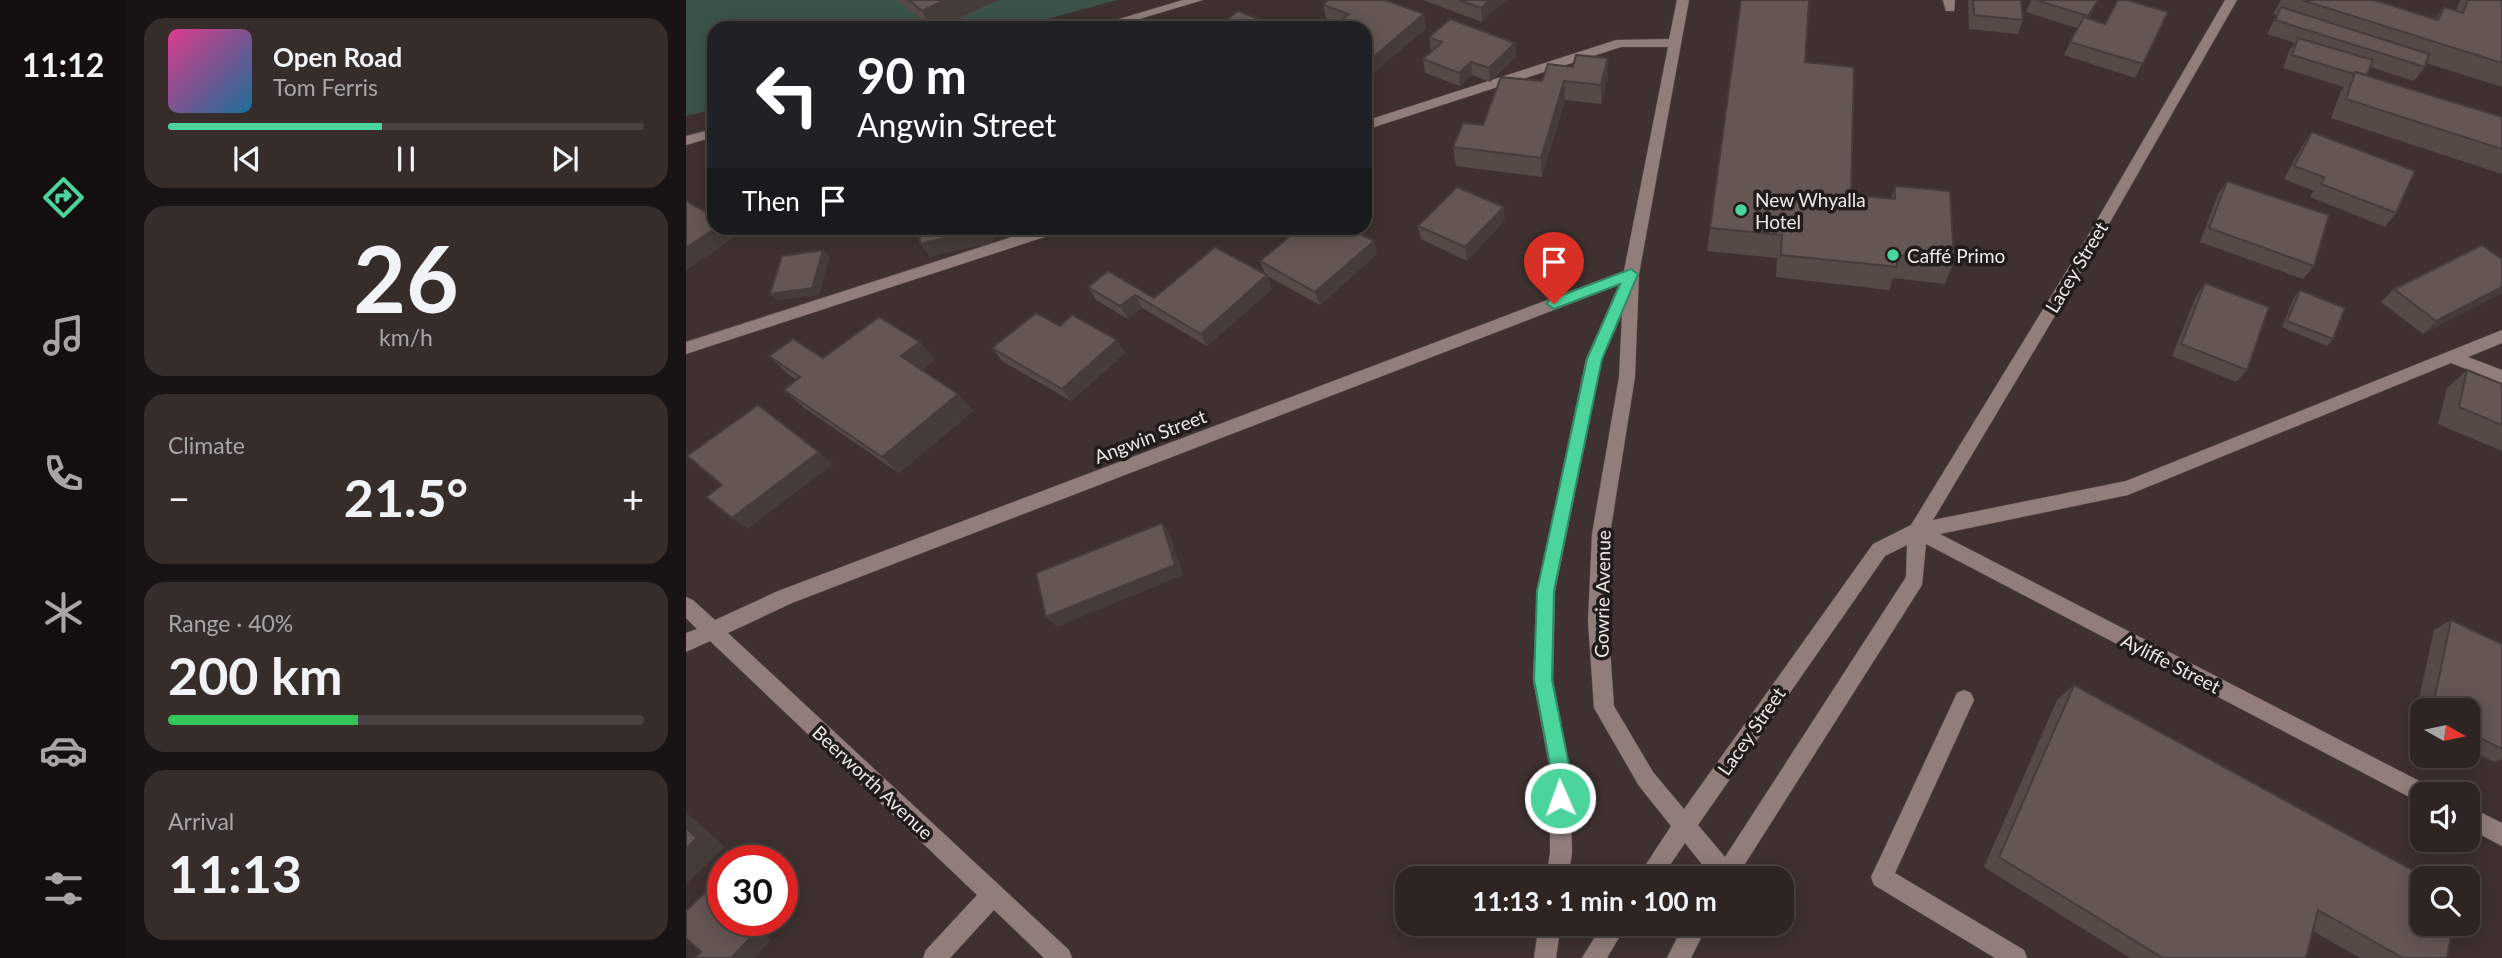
<!DOCTYPE html>
<html lang="en">
<head>
<meta charset="utf-8">
<style>
	body { margin:0; font-family:Lato,sans-serif; background:#362d2b; color:#f1f3f6; height:100vh; display:flex; flex-direction:column; font-size:26px; white-space:nowrap }
	* { box-sizing:border-box; margin:0 }
	p { font-size:23px; color:#a7a5a6 }
	.icon { flex:none; width:38px; height:38px; fill:none; stroke:currentColor; stroke-width:2; stroke-linecap:round; stroke-linejoin:round }
	.map { position:relative; flex:1; overflow:hidden }
	.panel { display:flex; flex-direction:column; gap:18px; padding:18px; background:#191413; width:560px }
	.panel>* { flex:none }
	.hud { position:absolute; left:21px; top:21px; width:665px; height:214px; border-radius:21px; box-shadow:0 4px 18px #0003,0 0 0 2px #494241; background:#202124; color:#fff; overflow:hidden }
	.needle { width:46px; rotate:99deg }
	.buttons { position:absolute; left:1724px; top:698px; display:grid; gap:14px }
	.buttons a { display:grid; place-items:center; width:70px; height:70px; border-radius:14px; background:#2e2523; box-shadow:0 4px 18px #0003,0 0 0 2px #494241; font-size:35px }
	.speed { position:absolute; left:21px; top:845px; display:flex; gap:14px; font-size:35px; font-weight:700; text-align:center }
	.speed>* { display:grid; place-content:center; width:91px; height:91px; border-radius:50%; background:#2e2523; box-shadow:0 4px 18px #0003,0 0 0 2px #494241; line-height:1 }
	.speed .limit { border:10px solid #d22; background:#fff; color:#111 }
	.pin { position:absolute; display:grid; place-items:center; width:60px; height:60px; color:#fff; margin:-72px -30px; border-radius:50% 50% 50% 0; rotate:-45deg; box-shadow:0 0 7px #0007 }
	.pin .icon { rotate:45deg }
	.me { position:absolute; width:77px; margin:-38px; rotate:358deg; stroke-linejoin:round; filter:drop-shadow(0 0 5px #0008) }
	.turn { display:flex; align-items:center; gap:24px; height:147px; padding:0 35px; font-size:32px }
	.turn .icon { width:91px; height:91px; stroke-width:2.5 }
	.turn b { display:block; font-size:49px; line-height:60px }
	.then { display:flex; align-items:center; height:66px; padding:0 35px; background:#0003; gap:14px; font-size:26px }
	.big { font-size:52px; font-weight:700; line-height:1.1 }
	.panel .tile { flex:1; display:flex; flex-direction:column; justify-content:center; gap:10px; min-width:0; padding:0 24px; border-radius:21px; background:#362d2b }
	.panel .dial { align-items:center; gap:0 }
	.dial b { font-size:91px; line-height:1 }
	.song { display:flex; align-items:center; gap:21px }
	.cover { width:84px; height:84px; border-radius:10px; background:linear-gradient(135deg,hsl(330 70% 55%),hsl(200 70% 35%)) }
	.played { height:7px; border-radius:4px; background:linear-gradient(90deg,#4bd49b 45%,#494241 45%) }
	.keys { display:flex; justify-content:space-around; direction:ltr }
	.heat { display:flex; justify-content:space-between; align-items:center; font-size:38px; direction:ltr }
	.charge { height:10px; border-radius:5px; background:linear-gradient(90deg,#34c759 40%,#494241 0) }
	.trip { position:absolute; left:709px; top:866px; width:399px; height:70px; border-radius:21px; background:#2e2523; box-shadow:0 4px 18px #0003,0 0 0 2px #494241; font-weight:700; line-height:70px; text-align:center }
	main { display:flex; flex:1; min-height:0 }
	.tabs { display:flex; flex-direction:column; width:126px; justify-content:space-around; align-items:center; background:#120f0e; color:#a7a5a6 }
	.tabs .icon { width:49px; height:49px }
	.tabs .active { color:#4bd49b }
	.tabs b { font-size:32px; color:#f1f3f6 }
	.map>svg:first-child { display:block }
</style>
</head>
<body>
<main>
<nav class="tabs">
<b>11:12</b>
<svg class="icon active" aria-label="directions" viewBox="0 0 24 24"><path d="M12 3l9 9-9 9-9-9zM9 14v-3h6M13 9l2 2-2 2"/></svg>
<svg class="icon" aria-label="music" viewBox="0 0 24 24"><path d="M9 18V5l10-2v13"/><circle cx="6" cy="18" r="3"/><circle cx="16" cy="16" r="3"/></svg>
<svg class="icon" aria-label="phone" viewBox="0 0 24 24"><path d="M5 4h4l2 5-3 2q2 4 5 5l2-3 5 2v4C11 20 4 13 5 4z"/></svg>
<svg class="icon" aria-label="climate" viewBox="0 0 24 24"><path d="M12 3v18M4 7l16 10M4 17L20 7"/></svg>
<svg class="icon" aria-label="car" viewBox="0 0 24 24"><path d="M5 17H2v-5l4-1 3-4h7l3 4 3 1v5h-3M9 17h6M6 11h13"/><circle cx="7" cy="17" r="2"/><circle cx="17" cy="17" r="2"/></svg>
<svg class="icon" aria-label="filters" viewBox="0 0 24 24"><path d="M4 7h16M4 17h16"/><circle cx="9" cy="7" r="2"/><circle cx="15" cy="17" r="2"/></svg>
</nav>
<section class="panel">
<div class="tile">
<div class="song"><i class="cover"></i><div><b>Open Road</b><p>Tom Ferris</p></div></div>
<div class="played"></div>
<div class="keys"><svg class="icon" aria-label="previous" viewBox="0 0 24 24"><path d="M18 5L8 12l10 7zM5 5v14"/></svg><svg class="icon" aria-label="pause" viewBox="0 0 24 24"><path d="M8 5v14M16 5v14"/></svg><svg class="icon" aria-label="next" viewBox="0 0 24 24"><path d="M6 5l10 7-10 7zM19 5v14"/></svg></div>
</div>
<div class="tile dial"><b>26</b><p>km/h</p></div>
<div class="tile"><p>Climate</p>
<div class="heat"><a>−</a><b class="big">21.5°</b><a>+</a></div>
</div>
<div class="tile"><p>Range · 40%</p><b class="big">200 km</b><div class="charge"></div></div>
<div class="tile"><p>Arrival</p><b class="big">11:13</b></div>
</section>
<div class="map">
<svg width="1816" height="958" viewBox="0 0 1816 958">
	<rect width="100%" height="100%" fill="#3e312f"/>
	<polygon fill="#3b5447" points="0,0 431,0 328,28 28,28 28,109 0,116"/>
	<g fill="none" stroke-linecap="round" stroke-linejoin="round">
		<defs>
			<g id="minor">
				<polygon points="497,0 517,0 423,28 403,28"/>
				<path d="M991 0H1003L953 274 949 377 924 534 922 621 928 706 967 772 998 809 1187 544 1225 525 1397 244 1539 0H1551L1407 252 1247 520 1440 481 1816 330V343L1782 357 1816 370V383L1765 363 1442 495 1254 534 1745 787 1748 794H1736V804L1731 801 1240 544 1236 585 1050 878H1027L999 843 975 878H951L985 826 953 786 908 708 902 621 906 534 933 377 936 314 916 359 869 591 867 680 884 770 886 853 882 878H860L864 853V770L847 680 851 591 900 359 933 285 106 603 42 633 383 950 386 958H358L308 910 264 958H237L240 950 291 895 24 641 0 652V633L11 629 0 618V597L7 600 29 620 92 591 938 271 982 47H935L679 130V121L930 40 983 39ZM1221 545 1220 577 1039 857 1012 825 1199 556Z"/>
				<polygon points="1257,0 1269,0 1268,11 1260,11"/>
				<polygon points="28,129 28,137 0,145 0,136"/>
				<polygon points="354,228 376,228 374,232 0,354 0,342"/>
				<polygon points="1278,690 1285,693 1288,700 1209,873 1338,950 1341,958 1309,958 1188,885 1185,877 1271,693"/>
				<polygon points="1782,806 1816,823 1816,846 1782,828"/>
				<polygon points="853,924 875,924 870,958 848,958"/>
				<polygon points="917,924 941,924 921,958 896,958"/>
				<polygon points="998,924 1022,924 1005,958 981,958"/>
			</g>
		</defs>
		<use href="#minor" stroke="#5a4e4c" stroke-width="1"/>
		<use href="#minor" fill="#917d79" fill-rule="evenodd"/>
	</g>
	<g fill="#564a47">
		<polygon points="211,0 312,0 252,28 245,28"/>
		<polygon points="737,0 820,0 796,22"/>
		<polygon points="1055,0 1119,62 1165,195 1205,199 1209,186 1268,261 1259,284 1207,278 1203,290 1090,277 1091,258 1021,251"/>
		<polygon points="1282,0 1335,0 1337,20 1332,34 1283,29"/>
		<polygon points="1345,0 1413,0 1403,19 1419,24 1482,12 1449,78 1378,55 1391,28 1340,12"/>
		<polygon points="1595,0 1688,0 1749,19 1758,7 1770,11 1774,0 1816,0 1816,87 1740,63 1739,67 1728,81 1684,67 1681,75 1816,117 1816,174 1645,118 1655,91 1658,87 1597,68 1603,51 1609,43 1581,34 1591,15 1587,14"/>
		<polygon points="637,5 740,28 688,73 679,69 679,28 652,23 640,18"/>
		<polygon points="743,37 829,43 830,56 804,82 786,75 774,86 739,73 737,59 745,51"/>
		<polygon points="922,58 922,77 915,104 879,100 856,177 770,166 767,147 856,81"/>
		<polygon points="1626,132 1710,213 1699,227 1624,197 1628,191 1598,179 1616,146"/>
		<polygon points="1541,181 1628,266 1617,279 1514,242 1532,194"/>
		<polygon points="819,220 781,261 735,239 732,226"/>
		<polygon points="582,228 602,228 592,235"/>
		<polygon points="691,254 634,305 581,276 586,289 521,346 456,308 442,319 410,300 402,287 468,298 579,274 574,261"/>
		<polygon points="1816,259 1816,293 1737,334 1695,302 1708,289"/>
		<polygon points="1519,283 1561,370 1550,382 1486,356 1510,296"/>
		<polygon points="1614,290 1647,339 1641,346 1596,327 1608,297"/>
		<polygon points="374,326 439,353 385,401 316,361 306,348"/>
		<polygon points="83,356 137,358 249,359 236,370 272,394 287,411 213,473 117,407 98,390 111,380 102,374"/>
		<polygon points="1781,370 1816,384 1816,451 1752,424 1761,388"/>
		<polygon points="1765,620 1816,644 1816,759 1808,762 1782,749 1782,710 1736,710 1736,726 1728,722 1748,630"/>
		<polygon points="1388,685 1761,958 1674,958 1627,931 1620,958 1444,958 1298,867 1371,700"/>
	</g>
	<g fill="#463c3a">
		<polygon points="259,0 312,0 252,28 246,28 236,11"/>
		<polygon points="804,0 820,0 796,22 795,8"/>
		<polygon points="1412,0 1413,0 1412,3 1396,30 1402,16"/>
		<polygon points="738,14 740,28 688,73 685,59"/>
		<polygon points="829,43 830,56 804,82 803,68"/>
		<polygon points="922,58 922,77 915,104 915,85"/>
		<polygon points="785,62 786,75 774,86 773,73"/>
		<polygon points="878,81 879,100 856,177 855,158"/>
		<polygon points="818,207 819,220 781,261 779,247"/>
		<polygon points="30,228 44,228 51,235 0,271 0,248"/>
		<polygon points="299,228 307,228 308,242 244,257 234,244"/>
		<polygon points="590,228 602,228 592,235"/>
		<polygon points="688,241 691,254 634,305 629,292"/>
		<polygon points="137,250 144,257 133,295 91,301 84,294"/>
		<polygon points="581,275 586,289 521,346 515,334"/>
		<polygon points="1816,287 1816,293 1737,334 1750,321"/>
		<polygon points="449,295 456,308 442,319 434,306"/>
		<polygon points="431,340 439,353 385,401 376,389"/>
		<polygon points="234,342 249,359 231,373 215,356"/>
		<polygon points="272,394 287,411 213,473 196,457"/>
		<polygon points="133,452 147,464 62,529 46,518"/>
		<polygon points="476,523 484,534 497,575 371,627 360,617"/>
		<polygon points="0,812 39,847 0,884"/>
		<polygon points="96,882 104,889 96,897"/>
		<polygon points="50,920 74,920 69,926 85,940 68,958 45,958"/>
	</g>
	<g fill="#645653" stroke="#463c3a" stroke-width="2">
		<polygon points="223,0 259,0 236,11"/>
		<polygon points="642,0 699,0 738,14 685,59 679,57 679,28 646,28 663,14 637,5"/>
		<polygon points="772,0 804,0 795,8"/>
		<polygon points="1055,0 1123,0 1119,62 1168,67 1165,195 1209,199 1209,186 1264,191 1268,261 1211,255 1211,267 1095,255 1096,235 1024,228"/>
		<polygon points="1287,0 1335,0 1337,20 1288,15"/>
		<polygon points="1350,0 1412,0 1402,16"/>
		<polygon points="1432,0 1441,0 1482,12 1457,64 1384,42 1398,17 1419,24"/>
		<polygon points="1616,0 1688,0 1752,20 1758,7 1777,13 1782,0 1816,0 1816,63"/>
		<polygon points="1595,7 1743,54 1739,67 1589,20"/>
		<polygon points="552,11 595,28 530,28"/>
		<polygon points="764,19 829,43 803,68 785,62 773,73 737,59 756,42 743,37"/>
		<polygon points="1612,38 1687,60 1681,75 1669,72 1668,74 1606,55"/>
		<polygon points="890,55 922,58 915,85 878,81 855,158 767,147 777,123 797,125 815,77 856,81 862,64 887,67"/>
		<polygon points="1669,72 1816,117 1816,149 1660,99"/>
		<polygon points="1626,132 1729,171 1710,213 1635,184 1638,177 1608,166"/>
		<polygon points="1541,181 1643,215 1628,266 1523,228"/>
		<polygon points="771,187 818,207 779,247 732,226"/>
		<polygon points="0,201 28,216 28,228 30,228 0,248"/>
		<polygon points="233,228 299,228 234,244"/>
		<polygon points="614,228 662,228 688,241 629,292 574,261"/>
		<polygon points="1796,245 1816,259 1816,287 1750,321 1708,289"/>
		<polygon points="529,247 581,275 515,334 449,295 434,306 402,287 422,271 468,298"/>
		<polygon points="137,250 126,288 84,294 96,256"/>
		<polygon points="1519,283 1583,307 1561,370 1495,344"/>
		<polygon points="1614,290 1659,308 1647,339 1601,321"/>
		<polygon points="350,313 374,326 386,315 431,340 376,389 306,348"/>
		<polygon points="193,317 234,342 215,356 272,394 196,457 98,390 114,377 83,356 107,339 137,358"/>
		<polygon points="1781,370 1816,384 1816,425 1773,407"/>
		<polygon points="72,405 133,452 46,518 20,497 36,485 1,456"/>
		<polygon points="476,523 489,565 360,617 350,573"/>
		<polygon points="1765,620 1816,644 1816,749 1782,732 1782,710 1746,710"/>
		<polygon points="1388,685 1741,878 1736,878 1736,924 1767,924 1761,958 1717,958 1632,910 1620,958 1477,958 1313,857"/>
		<polygon points="0,828 11,838 0,849"/>
		<polygon points="55,857 60,861 51,861"/>
		<polygon points="37,875 37,920 50,920 50,921 66,936 45,958 8,958 15,952 0,938 0,911"/>
	</g>
	<polygon fill="#4bd49b" stroke="#318a65" stroke-width="2" points="945,269 952,274 916,359 868,591 866,680 884,770 881,805 874,807 867,805 865,770 848,680 851,591 901,359 934,284 868,309 861,304 863,300"/>
	<g fill="#4bd49b" stroke="#211b1a" stroke-width="2.5">
		<circle cx="1055" cy="210" r="7"/>
		<circle cx="1207" cy="255" r="7"/>
	</g>
	<g text-anchor="middle" dominant-baseline="central" stroke-width="7" stroke-linejoin="round" paint-order="stroke">
		<g font-size="19" fill="#efe7e5" stroke="#211b1a" text-anchor="start">
			<text x="1069" y="199">New Whyalla<tspan x="1069" dy="22">Hotel</tspan></text>
			<text x="1221" y="255">Caffé Primo</text>
		</g>
		<g font-size="19" fill="#efe7e5" stroke="#211b1a">
			<text transform="translate(1390 267) rotate(-59)">Lacey Street</text>
			<text transform="translate(464 436) rotate(-21)">Angwin Street</text>
			<text transform="translate(916 594) rotate(-89)">Gowrie Avenue</text>
			<text transform="translate(1485 663) rotate(27)">Ayliffe Street</text>
			<text transform="translate(1065 731) rotate(-55)">Lacey Street</text>
			<text transform="translate(187 782) rotate(43)">Beerworth Avenue</text>
		</g>
	</g>
</svg>
<div class="buttons">
<a><svg class="needle" viewBox="-14 -14 28 28"><path d="M0-13l5 13h-10z" fill="#e53935"/><path d="M0 13l5-13h-10z" fill="#a7a5a6"/></svg></a>
<a><svg class="icon" aria-label="sound" viewBox="0 0 24 24"><path d="M4 9h4l5-4v14l-5-4H4zM17 9q2 3 0 6"/></svg></a>
<a><svg class="icon" aria-label="search" viewBox="0 0 24 24"><circle cx="10" cy="10" r="6"/><path d="M15 15l6 6"/></svg></a>
</div>
<div class="speed"><div class="limit">30</div></div>
<div class="pin" style="left:868px;top:304px;background:#d93025"><svg class="icon" aria-label="arrive" viewBox="0 0 24 24"><path d="M6 21V4h12l-3 4 3 4H6"/></svg></div>
<svg class="me" style="left:874px;top:798px" viewBox="-20 -20 40 40"><circle r="17" fill="#4bd49b" stroke="#fff" stroke-width="3"/><path d="M0-11L8 9 0 5-8 9z" fill="#fff"/></svg>
<div class="trip">11:13 · 1 min · 100 m</div>
<div class="hud">
<div class="turn"><svg class="icon" aria-label="left" viewBox="0 0 24 24"><path d="M17 20v-9H6M10 6l-5 5 5 5"/></svg><div><b>90 m</b>Angwin Street</div></div>
<div class="then">Then<svg class="icon" aria-label="arrive" viewBox="0 0 24 24"><path d="M6 21V4h12l-3 4 3 4H6"/></svg></div>
</div>
</div>
</main>
</body>
</html>
